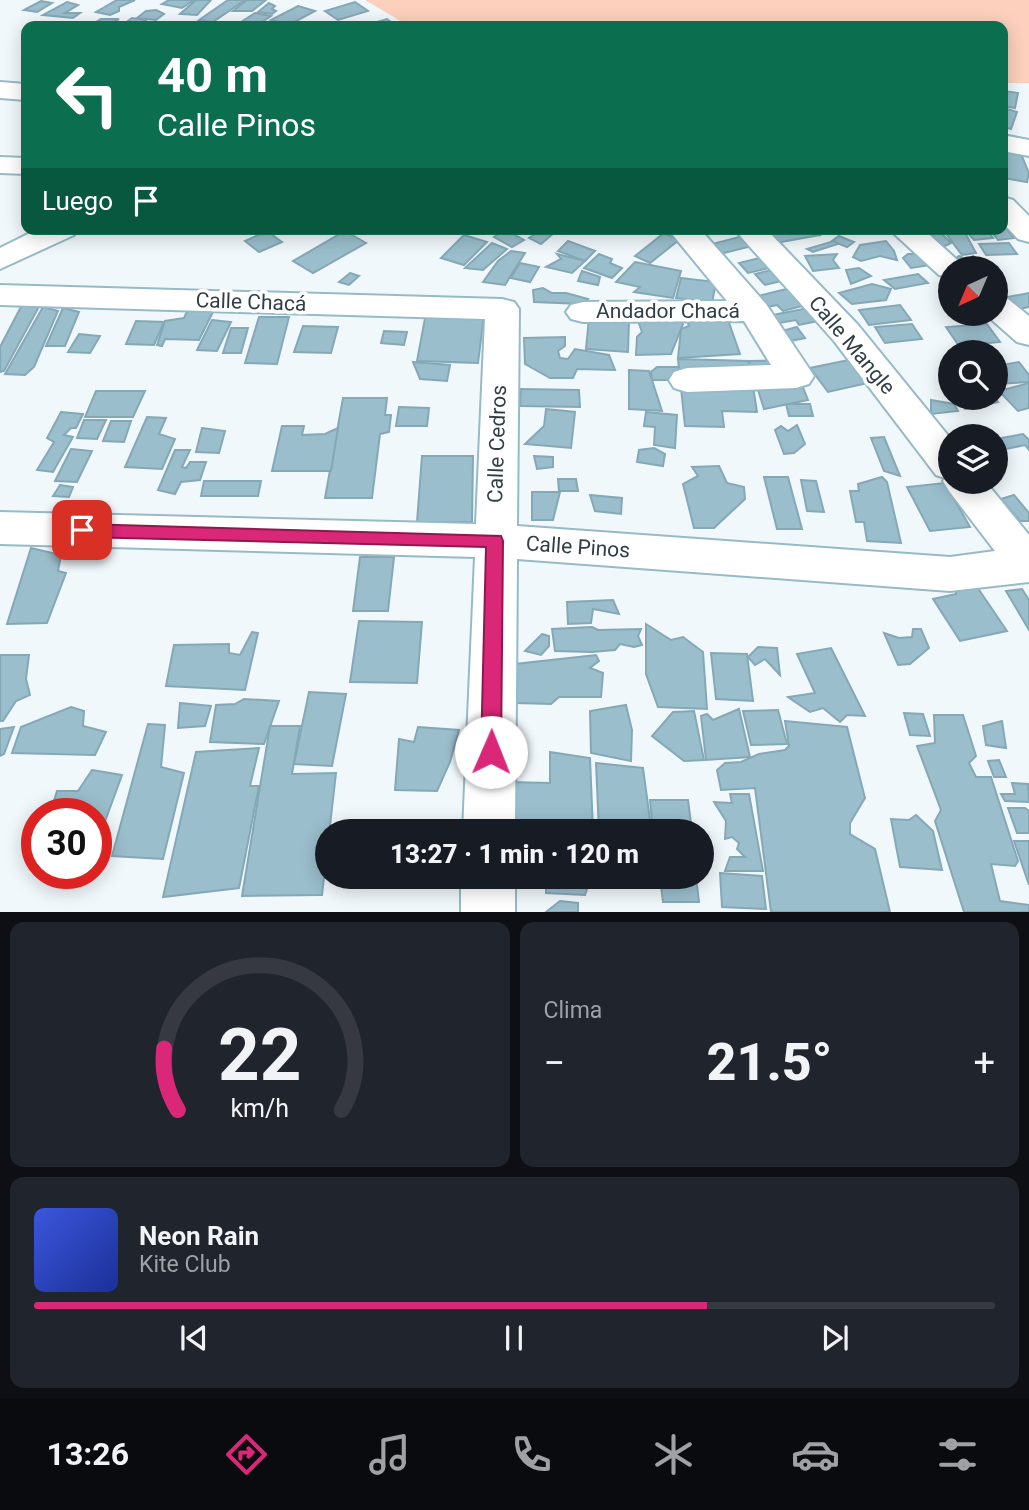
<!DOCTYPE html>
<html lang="es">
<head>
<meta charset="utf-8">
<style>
	body { margin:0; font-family:Roboto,sans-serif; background:#20242c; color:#f1f3f6; height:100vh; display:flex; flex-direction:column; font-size:26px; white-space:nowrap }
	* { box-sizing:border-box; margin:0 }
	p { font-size:23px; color:#9ea1a6 }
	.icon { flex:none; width:38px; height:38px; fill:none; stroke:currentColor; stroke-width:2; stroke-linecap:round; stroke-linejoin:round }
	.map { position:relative; height:912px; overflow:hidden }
	.side { display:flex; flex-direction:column; gap:10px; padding:10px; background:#0d0f14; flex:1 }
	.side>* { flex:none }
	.banner { position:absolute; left:21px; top:21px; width:987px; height:214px; border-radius:14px; box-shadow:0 4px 18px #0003; background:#0b6e4f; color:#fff; overflow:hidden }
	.needle { width:46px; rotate:224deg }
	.tools { position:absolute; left:938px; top:256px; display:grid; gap:14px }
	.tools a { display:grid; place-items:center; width:70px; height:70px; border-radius:50%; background:#171b24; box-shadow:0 4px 18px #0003; font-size:35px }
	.speed { position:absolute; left:21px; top:798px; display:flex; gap:14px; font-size:35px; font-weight:700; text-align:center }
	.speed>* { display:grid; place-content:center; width:91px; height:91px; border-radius:50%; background:#171b24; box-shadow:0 4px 18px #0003; line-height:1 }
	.speed .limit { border:10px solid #d22; background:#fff; color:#111 }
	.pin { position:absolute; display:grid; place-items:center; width:60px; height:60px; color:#fff; margin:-30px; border-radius:14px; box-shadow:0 4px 10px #0006 }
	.me { position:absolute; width:77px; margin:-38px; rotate:1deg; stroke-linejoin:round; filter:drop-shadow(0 0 5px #0008) }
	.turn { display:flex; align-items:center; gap:24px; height:147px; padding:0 21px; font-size:32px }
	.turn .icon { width:91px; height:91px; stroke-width:2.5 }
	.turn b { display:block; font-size:49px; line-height:60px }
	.then { display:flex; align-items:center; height:66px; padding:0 21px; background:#0003; gap:14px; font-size:26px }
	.big { font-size:52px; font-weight:800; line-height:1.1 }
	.side .tile { flex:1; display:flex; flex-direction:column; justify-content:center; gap:10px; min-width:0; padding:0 24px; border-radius:14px; background:#20242c }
	.side .dial { align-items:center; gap:0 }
	.dial svg { height:182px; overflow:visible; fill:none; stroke:#363941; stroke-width:7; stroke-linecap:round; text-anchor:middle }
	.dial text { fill:#f1f3f6; stroke:none }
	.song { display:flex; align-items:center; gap:21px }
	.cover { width:84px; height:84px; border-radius:10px; background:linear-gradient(135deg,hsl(230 70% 55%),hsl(230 70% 35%)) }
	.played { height:7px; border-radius:4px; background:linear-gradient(90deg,#db2777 70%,#363941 70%) }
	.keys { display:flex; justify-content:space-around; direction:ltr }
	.heat { display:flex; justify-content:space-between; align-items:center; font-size:38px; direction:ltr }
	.side .tiles { flex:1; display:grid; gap:10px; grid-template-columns:1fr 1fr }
	.tile:last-child { grid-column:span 2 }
	.trip { position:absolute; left:315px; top:819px; width:399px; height:70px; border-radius:35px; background:#171b24; box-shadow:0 4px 18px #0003; font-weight:800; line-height:70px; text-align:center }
	.tab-bar { display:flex; height:112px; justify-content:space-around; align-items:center; background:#090b0e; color:#9ea1a6 }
	.tab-bar .icon { width:49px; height:49px }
	.tab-bar .active { color:#db2777 }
	.tab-bar b { font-size:32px; color:#f1f3f6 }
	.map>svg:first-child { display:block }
</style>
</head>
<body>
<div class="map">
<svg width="1029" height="912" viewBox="0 0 1029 912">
	<rect width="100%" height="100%" fill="#f1f8fb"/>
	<polygon fill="#fcd0bd" points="365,0 1029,0 1029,83 1003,83 1003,26 409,26"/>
	<g fill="#9bbecc" stroke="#85a8b6" stroke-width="2">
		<polygon points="117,0 135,0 119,7 119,11 110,15 96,12"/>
		<polygon points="169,0 194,0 182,8 162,4"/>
		<polygon points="196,0 211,0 197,15 180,14"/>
		<polygon points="228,0 245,0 213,22 199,20"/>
		<polygon points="247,0 266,0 252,11 233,11"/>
		<polygon points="41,1 52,3 37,12 24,10"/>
		<polygon points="67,2 78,5 65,13 80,13 73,18 43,15"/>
		<polygon points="355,2 368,11 338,20 325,11"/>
		<polygon points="269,3 275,6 272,9 276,11 272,14 258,12"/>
		<polygon points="298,6 315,11 289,25 271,20"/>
		<polygon points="156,10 164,14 156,20 137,18 146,11"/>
		<polygon points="255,13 271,16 256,26 238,24"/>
		<polygon points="132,18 146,20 137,26 121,26"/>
		<polygon points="101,19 119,19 106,26 93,24"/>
		<polygon points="387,19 395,25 367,25"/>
		<polygon points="1003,91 1018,93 1015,108 1003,106"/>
		<polygon points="1007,109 1017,112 1011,129 1003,127"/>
		<polygon points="1018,147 1029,173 1027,182 1003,178 1003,151"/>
		<polygon points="1003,225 1014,238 998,240 989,229 1003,229"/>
		<polygon points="543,229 555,232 541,244 529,238"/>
		<polygon points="761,229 815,229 820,235 776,243"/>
		<polygon points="963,229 976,253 962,255 944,231"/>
		<polygon points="964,229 986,229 993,238 974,240"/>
		<polygon points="506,230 524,240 512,247 494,237"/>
		<polygon points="267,231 282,242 259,252 245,241"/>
		<polygon points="345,231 366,243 313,273 293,261"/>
		<polygon points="940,232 951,243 935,251 918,238"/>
		<polygon points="664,233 679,240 650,263 635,256"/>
		<polygon points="464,235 487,242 464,265 441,258"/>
		<polygon points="743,236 752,246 716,255 708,245"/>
		<polygon points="839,236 854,242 847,247 832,241"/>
		<polygon points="568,241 595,251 585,261 558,251"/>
		<polygon points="834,241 838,244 813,252 807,249"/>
		<polygon points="886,241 894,251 897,260 880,256 861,261 853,257 860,245"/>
		<polygon points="492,243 507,249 483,270 465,268"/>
		<polygon points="1009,243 1017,254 986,255 979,244"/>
		<polygon points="511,251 525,253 505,285 483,282 498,261"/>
		<polygon points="557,254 585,261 572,273 546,267 561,259"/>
		<polygon points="599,254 612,259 610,263 622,268 612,278 584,268"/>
		<polygon points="837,254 833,260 839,268 813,271 805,256"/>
		<polygon points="908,254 921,254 930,265 911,268 903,258"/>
		<polygon points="959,256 967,260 973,256 990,268 958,268 954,260"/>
		<polygon points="763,257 773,267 748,273 739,263"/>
		<polygon points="635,262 681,271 673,298 634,292 640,287 616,282"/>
		<polygon points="520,263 539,267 530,282 511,278"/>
		<polygon points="859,268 871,276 851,284 846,270"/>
		<polygon points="776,269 786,280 765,285 755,274"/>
		<polygon points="582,271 600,277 598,285 578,281"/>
		<polygon points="350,273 359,276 349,285 339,282"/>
		<polygon points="918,274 928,283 895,289 884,280"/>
		<polygon points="681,278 716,282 712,303 676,298"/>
		<polygon points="872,284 891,289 886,300 852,304 839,293"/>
		<polygon points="794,287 810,304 783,311 777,305 764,308 754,297"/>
		<polygon points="543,288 552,293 566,293 588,299 582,304 534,302 533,290"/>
		<polygon points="1029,293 1029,307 1019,309 1002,298"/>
		<polygon points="24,301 42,301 4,371 0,372 0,347"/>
		<polygon points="190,305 216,306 199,340 165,339 162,346 157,345 165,321 184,318"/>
		<polygon points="900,305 911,320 869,325 859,310"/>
		<polygon points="43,307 58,311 34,367 25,375 5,374"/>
		<polygon points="813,307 823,320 799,325 796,320 779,323 773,315"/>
		<polygon points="63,308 79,312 65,346 46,346"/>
		<polygon points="426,313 484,315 478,363 417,361"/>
		<polygon points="636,315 680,316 683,324 671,354 636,355 637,337 642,332"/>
		<polygon points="685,316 727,317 740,354 678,358 681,329 689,326"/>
		<polygon points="259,317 289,317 277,364 245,363"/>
		<polygon points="589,318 629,320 628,352 586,349"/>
		<polygon points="212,320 231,322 217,351 197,350"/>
		<polygon points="136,321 164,322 154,345 126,344"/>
		<polygon points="912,324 922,339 885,343 875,327"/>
		<polygon points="987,324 1000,342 959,346 946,327"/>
		<polygon points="303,326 338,327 331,353 294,352"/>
		<polygon points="797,327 805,338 791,341 782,331"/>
		<polygon points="231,328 248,328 241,353 223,353"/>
		<polygon points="384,331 407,332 404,345 381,343"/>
		<polygon points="79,334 100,336 90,353 68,352"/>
		<polygon points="565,337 565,346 558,351 560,358 568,359 575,349 609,355 615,370 577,369 573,378 550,378 525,364 524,338"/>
		<polygon points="858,358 877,381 828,392 810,368"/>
		<polygon points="678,359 749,361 757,412 722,411 724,427 685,426"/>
		<polygon points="792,360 808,400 764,409 749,361"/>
		<polygon points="413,362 450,365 447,381 420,379"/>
		<polygon points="1019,362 1029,375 1029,382 996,384 996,366"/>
		<polygon points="657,367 678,367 680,380 652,380 651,372"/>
		<polygon points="629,370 649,371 662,411 629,409"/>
		<polygon points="1029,383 1029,408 1018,411 999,391"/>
		<polygon points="521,389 579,390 580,407 520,406"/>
		<polygon points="96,391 145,391 133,417 85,417"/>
		<polygon points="956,397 994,397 998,402 965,409"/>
		<polygon points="343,398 387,398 385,415 391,415 389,432 380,434 372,498 325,498"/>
		<polygon points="931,400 954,404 958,411 931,414"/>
		<polygon points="786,404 810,404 813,416 789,416"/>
		<polygon points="399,407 429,408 427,426 396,426"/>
		<polygon points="546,409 575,412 571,448 525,444 544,426"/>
		<polygon points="61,412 83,414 76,428 71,428 64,435 73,437 53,472 37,470 54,442 47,438"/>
		<polygon points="646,412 677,415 675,448 654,445 655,427 644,426"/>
		<polygon points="147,417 166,418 159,434 175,439 162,469 125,467"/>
		<polygon points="84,420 106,420 97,439 77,438"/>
		<polygon points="111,421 131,421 124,442 103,441"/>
		<polygon points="797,425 805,444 794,453 784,454 775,430 781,426 788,431"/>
		<polygon points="282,426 304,426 302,435 325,434 338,428 331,471 272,471"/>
		<polygon points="202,428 225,431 219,453 196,452"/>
		<polygon points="1023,434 1029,440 1029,450 1025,445 996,451 996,439"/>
		<polygon points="884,437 900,476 884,471 871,438"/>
		<polygon points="654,448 665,454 663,466 637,462 639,450"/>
		<polygon points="71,449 92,451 77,482 55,481"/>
		<polygon points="175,450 190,450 182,467 186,468 190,462 206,462 200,480 181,482 175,494 158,490"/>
		<polygon points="422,456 473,456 472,522 417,522"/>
		<polygon points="534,456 553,457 553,467 537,469"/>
		<polygon points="719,466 727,483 744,487 745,499 714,528 694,528 683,484 698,476 692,467"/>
		<polygon points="764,477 788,477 802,529 777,529"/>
		<polygon points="882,477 887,482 901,543 867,541 864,522 856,522 850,491 859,491 858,484"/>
		<polygon points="558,479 576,479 578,491 559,491"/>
		<polygon points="801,480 816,481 824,512 807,511"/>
		<polygon points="204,481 261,481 258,496 201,496"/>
		<polygon points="945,483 970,527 930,531 907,487"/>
		<polygon points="60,485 73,487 69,497 53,496"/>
		<polygon points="532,492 560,492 553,520 532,520"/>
		<polygon points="590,495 622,498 621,514 595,511"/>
		<polygon points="1014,495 1029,513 1029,521 1020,521 1001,499"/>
		<polygon points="31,548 61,555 58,571 66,573 47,623 7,624"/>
		<polygon points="360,557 394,557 388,611 353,611"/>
		<polygon points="969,575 1007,631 960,641 933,599 956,594 956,577"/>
		<polygon points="1022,589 1029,600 1029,630 1006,591"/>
		<polygon points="613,600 619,614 593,609 591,623 568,624 567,602"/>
		<polygon points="359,621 422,622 417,683 350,682"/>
		<polygon points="646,624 671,640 683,637 703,652 707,709 658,707 646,674"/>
		<polygon points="592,627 598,630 641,629 638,636 642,645 634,647 620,644 615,650 592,652 555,651 552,629"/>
		<polygon points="913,629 921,629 929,648 910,664 898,665 884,633 899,638 912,637"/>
		<polygon points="252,632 258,633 245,690 166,686 174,645 229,644 229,653 240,655"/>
		<polygon points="542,634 549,636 549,646 541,655 525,651"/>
		<polygon points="758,647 777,648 780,675 765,659 755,665 748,657"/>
		<polygon points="831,648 865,716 847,715 840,722 823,708 810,712 788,697 815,693 797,654"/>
		<polygon points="711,653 747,654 753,701 716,699"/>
		<polygon points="0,655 29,655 26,679 30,695 16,701 3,721 0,721"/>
		<polygon points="596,655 599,661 590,668 603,673 601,697 559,697 551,704 517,703 515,664"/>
		<polygon points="309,692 346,694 332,766 294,764"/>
		<polygon points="244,699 279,701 264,744 210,742 216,705 235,704"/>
		<polygon points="180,703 211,706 205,726 178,728"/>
		<polygon points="626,705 632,730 631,761 591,753 590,711"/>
		<polygon points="71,707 84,711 83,726 106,732 95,755 12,753 21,727"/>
		<polygon points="739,709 750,757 706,760 701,716 707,714 713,720"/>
		<polygon points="778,710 787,744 751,745 743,711"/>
		<polygon points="694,711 704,760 684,761 652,736 673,712"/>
		<polygon points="904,713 923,714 930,736 910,735"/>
		<polygon points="934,715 963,715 976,756 969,763 976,777 991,777 1018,861 1015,866 991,864 1000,901 1029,905 1029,912 964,912 935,821 941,810 917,746 935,743"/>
		<polygon points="785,721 847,727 865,798 850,823 850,834 875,849 890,912 771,912 755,788 721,790 717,770 725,763 741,762 759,754 785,750 789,746"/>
		<polygon points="1002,721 1006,748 986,745 983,726"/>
		<polygon points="148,724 165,725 161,767 184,773 163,859 112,856"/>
		<polygon points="270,726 300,726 292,774 336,773 322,895 242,896"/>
		<polygon points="14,727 4,754 0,756 0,729"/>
		<polygon points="418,727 459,730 450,762 437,791 395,790 399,739 414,742"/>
		<polygon points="259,748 250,786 259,786 239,888 163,897 196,752"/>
		<polygon points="550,752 590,758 593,831 508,831 510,782 550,783"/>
		<polygon points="999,760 1006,777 994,777 988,761"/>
		<polygon points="596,763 643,768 650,820 627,831 599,831"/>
		<polygon points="92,770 122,775 96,846 96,814 50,814 57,791 78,791"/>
		<polygon points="1012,783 1028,784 1029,802 1005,801 1001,794 1015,794"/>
		<polygon points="730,794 749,794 763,871 725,871 730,857 745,857 737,849 739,843 732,837 725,839 726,821 714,802 732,803"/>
		<polygon points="650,800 688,800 692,831 631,831 652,823"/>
		<polygon points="1008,808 1025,808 1029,811 1029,833 1017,833"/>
		<polygon points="916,815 933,831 942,870 900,867 891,819 909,820"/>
		<polygon points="1014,841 1029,841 1029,885"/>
		<polygon points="720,873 762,876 766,909 722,907"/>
		<polygon points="546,877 591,877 585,895 546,893"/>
		<polygon points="666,877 696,877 699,902 663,902 661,886"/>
		<polygon points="560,901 578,903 578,912 546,912"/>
	</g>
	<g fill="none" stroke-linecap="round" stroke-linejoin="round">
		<defs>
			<g id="minor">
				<polygon points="0,82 26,84 26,100 0,98"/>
				<polygon points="1003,135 1029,140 1029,156 1003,151"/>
				<polygon points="0,157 26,158 26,174 0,173"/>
				<polygon points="1003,197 1013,200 1029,216 1029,242 1018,239 1003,223"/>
				<polygon points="38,229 78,229 74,235 0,269 0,248"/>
				<polygon points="668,229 700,229 766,304 814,376 809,384 796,388 687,392 674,388 669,380 674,372 687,368 771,365 744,321 583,322 571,319 566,312 571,305 583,302 727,301"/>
				<polygon points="734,229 766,229 858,325 950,438 950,481 985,481 1029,535 1029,582 950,591 517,559 515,831 463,831 475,557 0,544 0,512 476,524 485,319 0,305 0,285 502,299 514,302 519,309 517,526 950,557 995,551 949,491 943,481 945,478 936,475 834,341"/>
				<polygon points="889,229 923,229 966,268 950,268 950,277 939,275"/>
				<polygon points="996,296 1008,299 1029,316 1029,345 1017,342 984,313 996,313"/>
				<rect x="461" y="877" width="54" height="35"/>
			</g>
		</defs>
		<use href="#minor" stroke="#97bac8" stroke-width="4"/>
		<use href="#minor" fill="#fff" fill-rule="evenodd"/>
	</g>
	<polygon fill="#db2777" stroke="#8e194d" stroke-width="2" points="82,524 501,536 503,541 501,752 498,759 491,761 484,759 481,752 486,547 82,537 74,530"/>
	<g text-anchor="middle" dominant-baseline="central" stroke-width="7" stroke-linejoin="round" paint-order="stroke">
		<g font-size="21" fill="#313f45" stroke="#fff">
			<text transform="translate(251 302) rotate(2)">Calle Chacá</text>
			<text x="668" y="311">Andador Chacá</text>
			<text transform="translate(852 345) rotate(50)">Calle Mangle</text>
			<text transform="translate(497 444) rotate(-88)">Calle Cedros</text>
			<text transform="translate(578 547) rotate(4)">Calle Pinos</text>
		</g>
	</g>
</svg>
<div class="tools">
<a><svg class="needle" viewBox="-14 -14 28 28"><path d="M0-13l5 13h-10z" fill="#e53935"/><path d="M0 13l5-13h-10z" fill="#9ea1a6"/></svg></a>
<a><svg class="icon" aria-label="search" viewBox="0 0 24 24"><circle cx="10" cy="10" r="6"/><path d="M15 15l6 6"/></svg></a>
<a><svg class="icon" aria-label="layers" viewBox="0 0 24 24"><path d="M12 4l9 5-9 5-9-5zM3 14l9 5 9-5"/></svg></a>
</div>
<div class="speed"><div class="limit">30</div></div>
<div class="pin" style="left:82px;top:530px;background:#d93025"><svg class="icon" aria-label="arrive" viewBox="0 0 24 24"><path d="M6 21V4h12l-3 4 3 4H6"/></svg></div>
<svg class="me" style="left:491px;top:752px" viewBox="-20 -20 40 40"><circle r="19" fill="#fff"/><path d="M0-13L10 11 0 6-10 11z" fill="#db2777"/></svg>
<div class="trip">13:27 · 1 min · 120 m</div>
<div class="banner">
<div class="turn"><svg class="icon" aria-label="left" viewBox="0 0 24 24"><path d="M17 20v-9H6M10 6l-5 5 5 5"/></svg><div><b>40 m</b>Calle Pinos</div></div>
<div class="then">Luego<svg class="icon" aria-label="arrive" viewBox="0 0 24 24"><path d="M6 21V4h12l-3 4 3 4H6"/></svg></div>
</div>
</div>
<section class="side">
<div class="tiles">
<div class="tile dial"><svg viewBox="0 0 100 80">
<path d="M14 69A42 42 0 1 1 86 69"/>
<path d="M14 69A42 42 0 0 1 8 42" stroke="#db2777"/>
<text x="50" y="56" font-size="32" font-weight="700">22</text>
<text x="50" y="72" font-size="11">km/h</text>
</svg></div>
<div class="tile"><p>Clima</p>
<div class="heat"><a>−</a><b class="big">21.5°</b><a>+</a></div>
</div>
<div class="tile">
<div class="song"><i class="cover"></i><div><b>Neon Rain</b><p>Kite Club</p></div></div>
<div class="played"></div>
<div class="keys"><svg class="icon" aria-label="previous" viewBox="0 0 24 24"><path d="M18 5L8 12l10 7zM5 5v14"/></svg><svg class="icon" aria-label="pause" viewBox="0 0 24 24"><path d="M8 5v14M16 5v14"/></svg><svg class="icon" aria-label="next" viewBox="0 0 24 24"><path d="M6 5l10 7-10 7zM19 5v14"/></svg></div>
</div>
</div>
</section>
<nav class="tab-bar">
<b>13:26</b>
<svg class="icon active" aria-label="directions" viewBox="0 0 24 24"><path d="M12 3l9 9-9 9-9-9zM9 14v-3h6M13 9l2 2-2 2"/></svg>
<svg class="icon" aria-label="music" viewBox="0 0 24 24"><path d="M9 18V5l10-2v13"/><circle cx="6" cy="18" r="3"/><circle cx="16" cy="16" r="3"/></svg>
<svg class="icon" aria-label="phone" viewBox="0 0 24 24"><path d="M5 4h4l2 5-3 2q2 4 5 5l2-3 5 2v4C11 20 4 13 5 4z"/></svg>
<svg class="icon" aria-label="climate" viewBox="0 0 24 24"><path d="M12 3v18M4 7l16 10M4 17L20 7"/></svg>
<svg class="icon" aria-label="car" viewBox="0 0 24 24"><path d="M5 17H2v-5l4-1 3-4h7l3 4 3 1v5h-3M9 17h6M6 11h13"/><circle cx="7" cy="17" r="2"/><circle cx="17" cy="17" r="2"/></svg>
<svg class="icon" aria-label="filters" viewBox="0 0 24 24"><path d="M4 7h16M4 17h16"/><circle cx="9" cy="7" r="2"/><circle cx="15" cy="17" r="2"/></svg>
</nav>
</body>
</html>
